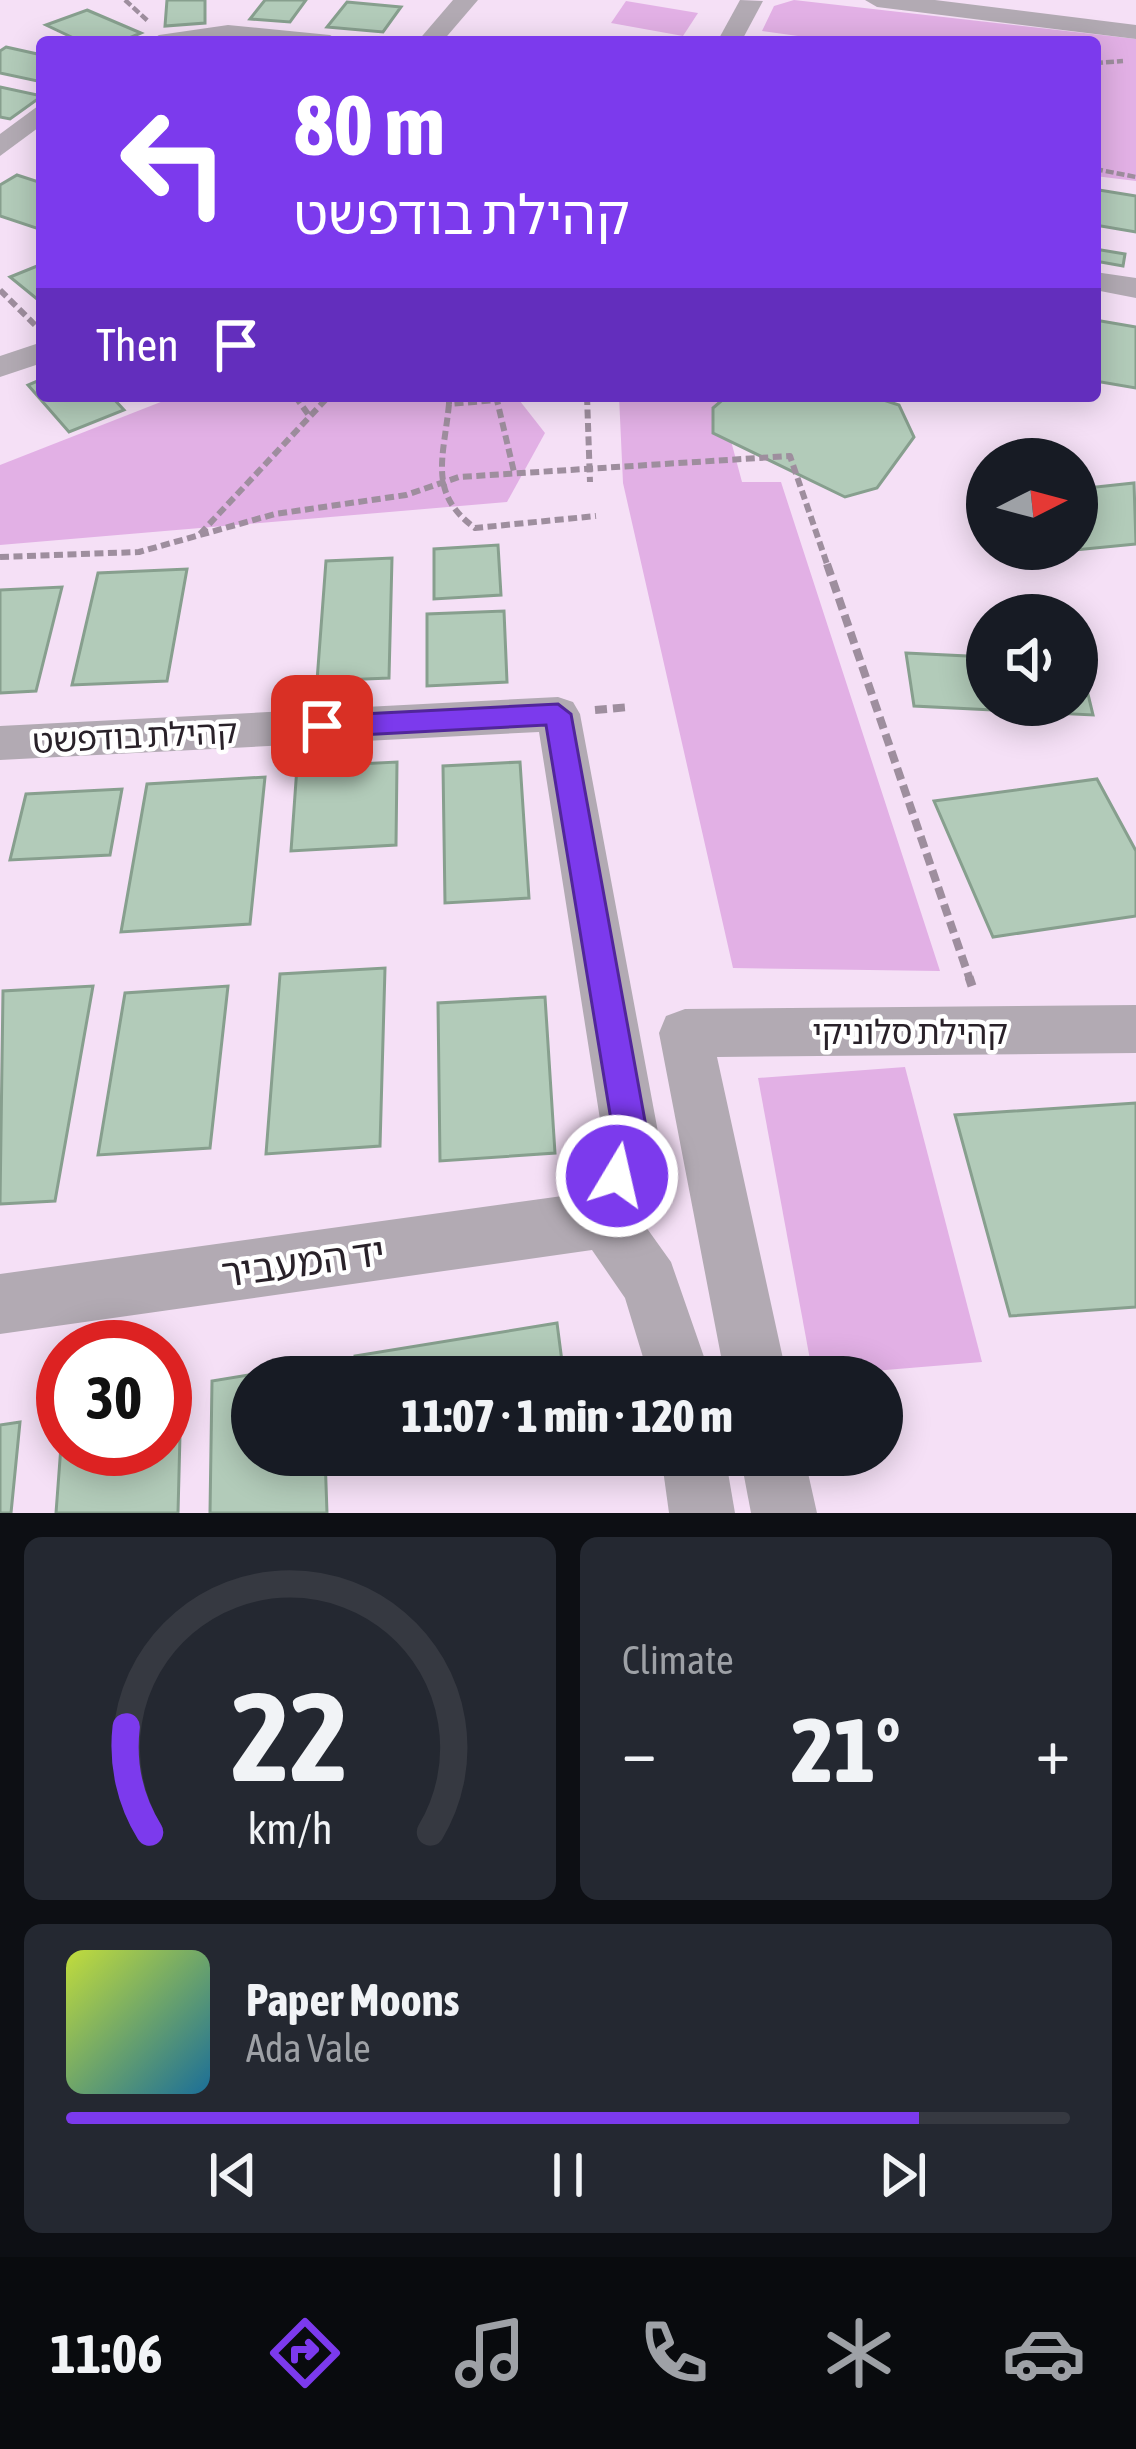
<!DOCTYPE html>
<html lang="en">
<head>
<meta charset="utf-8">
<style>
	body { margin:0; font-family:"Asap Condensed","Noto Sans Hebrew",sans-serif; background:#242831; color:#f1f3f6; height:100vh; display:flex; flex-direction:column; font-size:45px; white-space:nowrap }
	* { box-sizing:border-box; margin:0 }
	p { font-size:39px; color:#9ea1a6 }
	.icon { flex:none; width:66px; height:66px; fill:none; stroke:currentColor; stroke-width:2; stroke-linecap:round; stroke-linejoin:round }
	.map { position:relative; height:1513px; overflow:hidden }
	.drawer { display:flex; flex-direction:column; gap:24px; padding:24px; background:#0d0f14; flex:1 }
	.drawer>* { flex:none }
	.guide { position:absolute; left:36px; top:36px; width:1065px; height:366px; border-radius:12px; box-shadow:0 6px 30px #0003; background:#7c3aed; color:#fff; overflow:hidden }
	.needle { width:78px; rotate:84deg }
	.controls { position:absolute; left:966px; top:438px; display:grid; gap:24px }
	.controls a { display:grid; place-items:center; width:132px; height:132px; border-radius:50%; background:#171b24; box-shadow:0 6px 30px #0003; font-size:60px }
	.speed { position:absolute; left:36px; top:1320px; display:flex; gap:24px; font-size:60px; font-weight:700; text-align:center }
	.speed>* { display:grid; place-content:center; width:156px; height:156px; border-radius:50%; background:#171b24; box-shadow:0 6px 30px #0003; line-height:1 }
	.speed .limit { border:18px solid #d22; background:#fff; color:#111 }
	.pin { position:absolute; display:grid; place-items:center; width:102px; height:102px; color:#fff; margin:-51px; border-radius:24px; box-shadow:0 6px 18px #0006 }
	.me { position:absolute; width:132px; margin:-66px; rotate:9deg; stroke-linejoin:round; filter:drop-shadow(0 0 9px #0008) }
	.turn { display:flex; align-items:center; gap:42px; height:252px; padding:0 60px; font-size:54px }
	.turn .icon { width:156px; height:156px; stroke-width:2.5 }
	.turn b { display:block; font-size:84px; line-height:102px }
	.then { display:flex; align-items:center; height:114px; padding:0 60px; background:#0003; gap:24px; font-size:45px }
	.big { font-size:90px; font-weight:800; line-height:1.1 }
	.drawer .widget { flex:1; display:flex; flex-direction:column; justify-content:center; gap:18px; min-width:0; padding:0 42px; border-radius:18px; background:#242831 }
	.drawer .dial { align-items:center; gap:0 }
	.dial svg { height:312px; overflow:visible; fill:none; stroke:#363941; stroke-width:7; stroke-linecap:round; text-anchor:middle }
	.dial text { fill:#f1f3f6; stroke:none }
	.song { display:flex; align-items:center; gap:36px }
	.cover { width:144px; height:144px; border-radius:18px; background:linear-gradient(135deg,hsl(70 70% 55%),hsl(200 70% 35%)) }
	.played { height:12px; border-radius:6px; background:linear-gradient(90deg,#7c3aed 85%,#363941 85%) }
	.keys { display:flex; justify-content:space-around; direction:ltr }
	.heat { display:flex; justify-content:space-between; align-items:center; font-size:66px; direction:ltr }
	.drawer .tiles { flex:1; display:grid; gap:24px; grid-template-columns:1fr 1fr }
	.widget:last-child { grid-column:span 2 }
	.trip { position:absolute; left:231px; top:1356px; width:672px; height:120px; border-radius:60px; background:#171b24; box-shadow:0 6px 30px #0003; font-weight:800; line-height:120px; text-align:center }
	.tab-bar { display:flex; height:192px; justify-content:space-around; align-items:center; background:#090b0e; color:#9ea1a6 }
	.tab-bar .icon { width:84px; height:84px }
	.tab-bar .on { color:#7c3aed }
	.tab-bar b { font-size:54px; color:#f1f3f6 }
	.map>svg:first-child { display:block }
</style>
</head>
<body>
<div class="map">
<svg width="1136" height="1513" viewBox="0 0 1136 1513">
	<rect width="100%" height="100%" fill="#f5e0f6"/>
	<g fill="#e2b0e5">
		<polygon points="794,0 1136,39 1136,181 1095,176 1095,42 841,42 762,31 774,6"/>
		<polygon points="626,1 698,13 683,36 611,23"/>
		<polygon points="176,396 516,396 545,433 507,502 0,545 0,465"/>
		<polygon points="619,396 719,396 742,482 781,482 940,971 733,968 623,483"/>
		<polygon points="905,1067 982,1362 813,1376 758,1078"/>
	</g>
	<g fill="#b2cbb9" stroke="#879f8e" stroke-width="3">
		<polygon points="167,0 205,0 205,23 165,26"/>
		<polygon points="265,0 306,0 290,22 250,19"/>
		<polygon points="347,2 401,7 383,32 327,27"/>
		<polygon points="87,10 141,33 120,42 82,42 46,25"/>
		<polygon points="6,47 42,55 42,82 0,73 0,51"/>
		<polygon points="0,87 42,96 10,119 0,117"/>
		<polygon points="17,175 42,183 42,230 0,216 0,185"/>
		<polygon points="1099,190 1136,196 1136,232 1095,225"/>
		<polygon points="1095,249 1125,254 1123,266 1095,261"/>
		<polygon points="42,264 42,303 10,277"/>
		<polygon points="1095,320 1136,327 1136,388 1095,381"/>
		<polygon points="42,379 42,396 111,396 124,410 69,432 28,385"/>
		<polygon points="727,396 871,396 899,405 914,437 877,488 845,497 713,433 713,408"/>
		<polygon points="1134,483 1136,544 1013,556 1009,549 1077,549 1077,489"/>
		<polygon points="498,545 501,595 434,599 434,549"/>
		<polygon points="392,558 389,678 317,681 326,561"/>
		<polygon points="187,569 167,681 72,685 98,573"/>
		<polygon points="62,587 36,691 0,693 0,590"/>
		<polygon points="504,611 507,682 427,686 427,614"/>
		<polygon points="906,653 987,657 987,705 1077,705 1080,661 1093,715 914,706"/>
		<polygon points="397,762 396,845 291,851 297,767"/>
		<polygon points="520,762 529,898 445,903 443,766"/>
		<polygon points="265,777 250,924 121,932 147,784"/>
		<polygon points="1097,779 1136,851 1136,916 993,937 934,801"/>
		<polygon points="122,789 110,855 10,860 26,794"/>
		<polygon points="385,968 380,1146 266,1154 280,974"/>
		<polygon points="93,986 55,1201 0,1204 3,991"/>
		<polygon points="228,986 210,1148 98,1155 125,993"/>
		<polygon points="545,997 555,1153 440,1161 438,1003"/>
		<polygon points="1136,1103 1136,1307 1010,1316 955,1115"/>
		<polygon points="557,1323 564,1377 356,1377 355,1356"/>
		<polygon points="321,1363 322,1377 252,1377 252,1455 325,1455 327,1513 210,1513 212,1381"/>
		<polygon points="181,1395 178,1513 56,1513 63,1419 63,1449 165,1449 165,1398"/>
		<polygon points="20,1422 11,1513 0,1513 0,1425"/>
		<polygon points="360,1455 437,1455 361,1469"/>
	</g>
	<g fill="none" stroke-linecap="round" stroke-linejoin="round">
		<g stroke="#9e8e9e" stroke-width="4.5" stroke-dasharray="8 3" stroke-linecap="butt">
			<polyline points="125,0 149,22"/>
			<polyline points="1095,63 1123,61"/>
			<polyline points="1095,169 1136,177"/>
		</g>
		<g stroke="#9e8e9e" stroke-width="6" stroke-dasharray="9 4.5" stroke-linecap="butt">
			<polyline points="0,290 37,327"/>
			<polyline points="295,396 308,414"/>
			<polyline points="449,396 449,404 497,400"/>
			<polyline points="496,396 514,472"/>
			<polyline points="587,396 590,482"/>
			<path d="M449 404C444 457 427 493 475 528L596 516"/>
			<polyline points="200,534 329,396"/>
			<polyline points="0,557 139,552 275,514 406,495 459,477 790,456 828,567"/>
		</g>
		<g stroke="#9e8e9e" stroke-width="8" stroke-dasharray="12 6" stroke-linecap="butt">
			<polyline points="827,564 970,980"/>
			<polyline points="595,710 629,707"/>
		</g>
		<polyline stroke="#9e8e9e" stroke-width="9" stroke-dasharray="15 8" stroke-linecap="butt" points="969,977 972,986"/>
		<g fill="#b2aab3" fill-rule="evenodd">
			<polygon points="453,0 478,0 442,42 417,42"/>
			<polygon points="740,0 763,1 741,42 717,42"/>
			<polygon points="865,0 935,0 1136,25 1136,39 877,7"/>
			<polygon points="228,25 330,35 342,42 147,42 159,35"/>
			<polygon points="42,103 42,125 0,156 0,134"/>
			<polygon points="1095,272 1136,278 1136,298 1095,290"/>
			<polygon points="42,342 42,363 0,377 0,356"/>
			<polygon points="558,697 573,702 580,714 658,1132 636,1213 671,1262 711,1377 649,1377 625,1298 592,1250 0,1334 0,1274 584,1193 602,1132 539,732 0,760 0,726"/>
			<polygon points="1136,1005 1136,1053 717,1057 787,1377 725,1377 659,1033 666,1016 685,1009"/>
			<polygon points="661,1455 725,1455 735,1513 669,1513"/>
			<polygon points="740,1455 804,1455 817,1513 751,1513"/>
		</g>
	</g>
	<polygon fill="#7c3aed" stroke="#51269a" stroke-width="3" points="558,704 571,714 647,1132 630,1188 617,1193 605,1188 600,1176 613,1132 546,725 322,737 308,726 322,716"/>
	<g text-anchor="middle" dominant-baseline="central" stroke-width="9" stroke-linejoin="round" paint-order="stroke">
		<g font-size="33" fill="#292129" stroke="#fff">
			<text transform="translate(135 736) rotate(-3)">קהילת בודפשט</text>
			<text x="910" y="1032">קהילת סלוניקי</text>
		</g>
		<g font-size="39" fill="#292129" stroke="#fff">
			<text transform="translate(303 1262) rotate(-8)">יד המעביר</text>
		</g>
	</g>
</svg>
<div class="controls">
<a><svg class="needle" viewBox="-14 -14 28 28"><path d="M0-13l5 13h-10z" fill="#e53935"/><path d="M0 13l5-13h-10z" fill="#9ea1a6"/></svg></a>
<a><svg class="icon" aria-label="sound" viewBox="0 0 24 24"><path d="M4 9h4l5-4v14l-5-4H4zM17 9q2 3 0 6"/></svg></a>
</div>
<div class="speed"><div class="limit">30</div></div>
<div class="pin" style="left:322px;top:726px;background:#d93025"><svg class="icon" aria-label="arrive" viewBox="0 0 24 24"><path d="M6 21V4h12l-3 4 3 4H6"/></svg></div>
<svg class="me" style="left:617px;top:1176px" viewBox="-20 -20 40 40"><circle r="17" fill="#7c3aed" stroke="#fff" stroke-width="3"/><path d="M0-11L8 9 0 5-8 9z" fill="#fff"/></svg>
<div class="trip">11:07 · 1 min · 120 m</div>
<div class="guide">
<div class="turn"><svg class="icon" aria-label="left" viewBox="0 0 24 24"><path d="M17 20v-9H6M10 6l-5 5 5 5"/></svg><div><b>80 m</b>קהילת בודפשט</div></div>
<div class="then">Then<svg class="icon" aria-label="arrive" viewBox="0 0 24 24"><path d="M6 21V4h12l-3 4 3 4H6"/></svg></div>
</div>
</div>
<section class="drawer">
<div class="tiles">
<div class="widget dial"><svg viewBox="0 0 100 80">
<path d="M14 69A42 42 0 1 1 86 69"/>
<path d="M14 69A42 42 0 0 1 8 42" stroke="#7c3aed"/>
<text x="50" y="56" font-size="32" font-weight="700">22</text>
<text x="50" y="72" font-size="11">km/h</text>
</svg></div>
<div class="widget"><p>Climate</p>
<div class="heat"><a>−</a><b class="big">21°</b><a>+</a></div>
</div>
<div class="widget">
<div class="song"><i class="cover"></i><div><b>Paper Moons</b><p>Ada Vale</p></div></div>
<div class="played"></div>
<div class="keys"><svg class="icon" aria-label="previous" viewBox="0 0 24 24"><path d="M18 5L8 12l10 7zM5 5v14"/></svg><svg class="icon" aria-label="pause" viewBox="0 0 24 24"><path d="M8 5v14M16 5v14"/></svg><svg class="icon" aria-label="next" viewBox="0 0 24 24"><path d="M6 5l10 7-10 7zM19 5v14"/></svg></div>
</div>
</div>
</section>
<nav class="tab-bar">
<b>11:06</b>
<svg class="icon on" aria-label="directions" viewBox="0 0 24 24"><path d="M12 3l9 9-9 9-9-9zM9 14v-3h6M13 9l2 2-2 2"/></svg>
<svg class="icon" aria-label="music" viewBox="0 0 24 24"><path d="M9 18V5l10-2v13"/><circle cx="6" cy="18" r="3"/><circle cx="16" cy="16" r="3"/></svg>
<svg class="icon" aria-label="phone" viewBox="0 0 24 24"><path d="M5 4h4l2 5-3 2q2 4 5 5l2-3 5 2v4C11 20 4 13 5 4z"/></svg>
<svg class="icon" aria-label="climate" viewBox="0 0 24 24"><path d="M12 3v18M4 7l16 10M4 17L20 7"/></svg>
<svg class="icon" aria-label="car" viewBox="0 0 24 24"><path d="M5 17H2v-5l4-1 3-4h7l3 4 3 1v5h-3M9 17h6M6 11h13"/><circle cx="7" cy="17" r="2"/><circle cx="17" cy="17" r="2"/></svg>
</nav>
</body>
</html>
